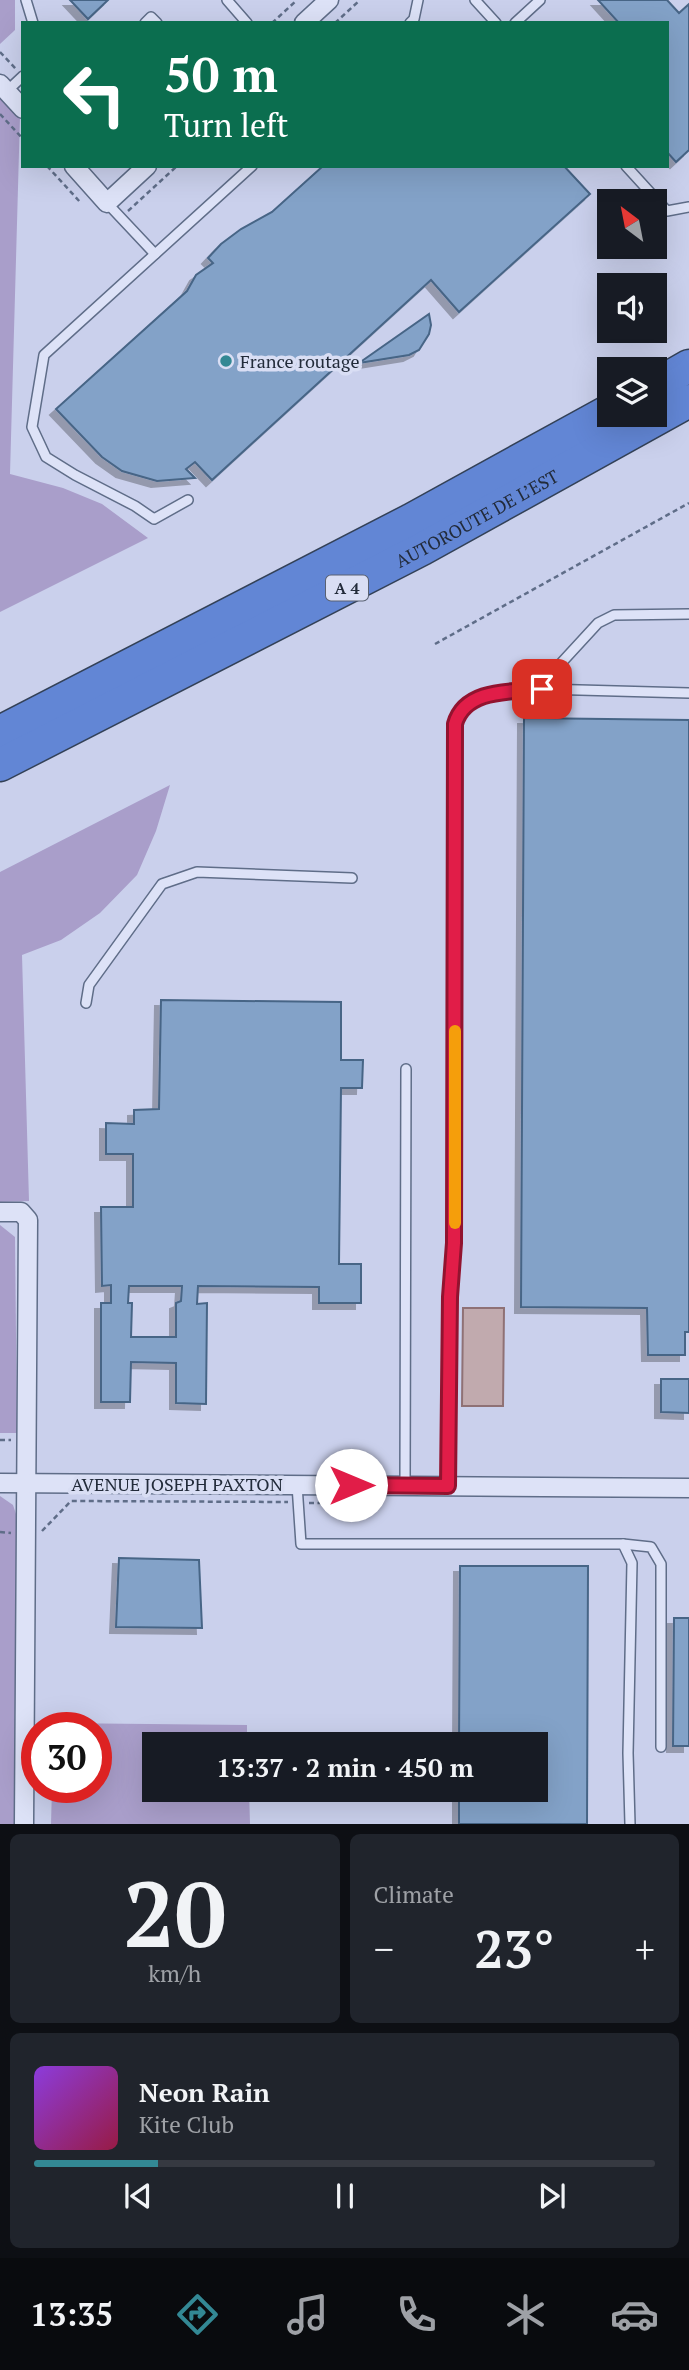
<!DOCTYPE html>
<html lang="en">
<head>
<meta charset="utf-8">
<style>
	body { margin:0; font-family:"PT Serif",serif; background:#20242c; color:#f1f3f6; height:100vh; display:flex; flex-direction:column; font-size:26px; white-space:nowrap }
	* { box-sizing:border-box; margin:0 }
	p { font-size:23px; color:#9ea1a6 }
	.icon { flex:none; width:38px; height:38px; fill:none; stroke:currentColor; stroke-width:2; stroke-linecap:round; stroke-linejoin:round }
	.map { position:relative; height:1824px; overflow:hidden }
	.details { display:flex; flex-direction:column; gap:10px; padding:10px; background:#0d0f14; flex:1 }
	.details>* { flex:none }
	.guide { position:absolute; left:21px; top:21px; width:648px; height:147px; border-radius:0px; box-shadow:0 7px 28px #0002; background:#0b6e4f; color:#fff; overflow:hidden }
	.needle { width:46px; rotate:328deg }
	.buttons { position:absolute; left:597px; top:189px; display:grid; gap:14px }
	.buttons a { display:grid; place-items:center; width:70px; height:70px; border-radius:0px; background:#171b24; box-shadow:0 7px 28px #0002; font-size:35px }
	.speed { position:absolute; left:21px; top:1712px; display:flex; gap:14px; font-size:35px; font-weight:700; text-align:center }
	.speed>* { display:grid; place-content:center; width:91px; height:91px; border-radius:50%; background:#171b24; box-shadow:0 7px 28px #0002; line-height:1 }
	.speed .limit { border:10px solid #d22; background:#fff; color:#111 }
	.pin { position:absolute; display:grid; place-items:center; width:60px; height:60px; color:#fff; margin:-30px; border-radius:14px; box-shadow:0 4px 10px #0006 }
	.me { position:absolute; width:77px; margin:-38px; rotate:90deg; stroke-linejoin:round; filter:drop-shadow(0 0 5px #0008) }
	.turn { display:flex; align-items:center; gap:24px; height:147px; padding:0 28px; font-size:32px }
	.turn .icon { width:91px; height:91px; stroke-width:2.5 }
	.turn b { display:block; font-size:49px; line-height:60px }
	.big { font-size:52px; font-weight:800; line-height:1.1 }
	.details .widget { flex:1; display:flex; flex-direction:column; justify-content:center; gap:10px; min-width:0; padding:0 24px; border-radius:10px; background:#20242c }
	.details .dial { align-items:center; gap:0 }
	.dial b { font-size:91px; line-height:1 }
	.song { display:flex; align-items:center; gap:21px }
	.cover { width:84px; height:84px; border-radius:10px; background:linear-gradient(135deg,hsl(270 70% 55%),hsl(340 70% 35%)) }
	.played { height:7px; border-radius:4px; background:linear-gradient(90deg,#338894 20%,#363941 20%) }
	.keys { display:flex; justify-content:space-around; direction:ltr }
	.heat { display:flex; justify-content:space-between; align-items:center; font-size:38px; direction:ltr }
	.details .tiles { flex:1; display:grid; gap:10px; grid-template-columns:1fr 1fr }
	.widget:last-child { grid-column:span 2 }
	.trip { position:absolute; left:142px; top:1732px; width:406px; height:70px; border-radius:0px; background:#171b24; box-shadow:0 7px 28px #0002; font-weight:800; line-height:70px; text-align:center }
	.tab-bar { display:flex; height:112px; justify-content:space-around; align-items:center; background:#090b0e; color:#9ea1a6 }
	.tab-bar .icon { width:49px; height:49px }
	.tab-bar .on { color:#338894 }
	.tab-bar b { font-size:32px; color:#f1f3f6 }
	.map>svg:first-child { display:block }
</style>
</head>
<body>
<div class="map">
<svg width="689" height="1824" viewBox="0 0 689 1824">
	<defs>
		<filter id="shadow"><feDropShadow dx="-6" dy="6" stdDeviation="0" flood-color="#0004"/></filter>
	</defs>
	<rect width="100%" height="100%" fill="#cad0ec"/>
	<g fill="#a99eca">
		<polygon points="0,0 15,0 15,30 0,44"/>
		<polygon points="0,94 20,116 10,474 63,488 102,504 148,538 0,612"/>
		<polygon points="170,785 156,831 137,875 100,913 61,940 22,955 29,1201 0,1202 0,872"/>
		<polygon points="0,1225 15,1237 17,1433 0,1433"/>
		<polygon points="0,1496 13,1505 20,1526 17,1824 0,1824"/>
		<polygon points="52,1723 247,1725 247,1745 154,1745 154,1790 249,1790 250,1824 51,1824 52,1787 96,1787 96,1727 52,1727"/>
	</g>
	<polygon fill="#c1aaae" stroke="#8f7175" stroke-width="2" points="463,1308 504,1308 503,1406 462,1406"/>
	<g fill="#83a2c8" stroke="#476586" stroke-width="2" fill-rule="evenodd" filter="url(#shadow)">
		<polygon points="70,0 108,0 88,19"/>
		<polygon points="598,0 667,0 679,13 689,4 689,150 676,162 667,152 667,23 619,23"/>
		<polygon points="323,166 564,166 590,194 459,312 431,280 212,480 195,462 186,469 195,478 157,481 122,471 102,457 56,409 187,291 196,275 213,263 208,258 221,244 241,229 272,212"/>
		<polygon points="429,314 431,325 429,334 419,350 409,355 359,363"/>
		<polygon points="524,718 689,720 689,1332 685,1332 685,1355 648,1355 647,1308 521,1307"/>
		<path d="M161 1000 341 1002V1060H363L362 1088H341L339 1264H361V1303H319V1287L198 1286 197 1304 207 1303 206 1404 176 1403V1363L131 1362 130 1402H101V1303H111V1285L102 1286 101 1207H133V1154H106V1123L134 1124V1110L159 1109ZM129 1286H182L181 1301 176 1303V1337H131L132 1303H128Z"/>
		<polygon points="661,1379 689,1379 689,1413 661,1412"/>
		<polygon points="119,1558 199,1560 202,1628 116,1627"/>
		<polygon points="460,1566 588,1566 587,1824 459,1824 459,1790 536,1790 536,1745 459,1745"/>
		<polygon points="674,1618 689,1618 689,1746 673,1746"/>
	</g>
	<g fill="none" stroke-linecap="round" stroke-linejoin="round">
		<defs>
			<g id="service">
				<polyline points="26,0 33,23"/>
				<polyline points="227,0 247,23"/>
				<polyline points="475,0 496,23"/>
				<polyline points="145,23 151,17 157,23"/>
				<polyline points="410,23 414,19 418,0"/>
				<polyline points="515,23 540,0"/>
				<polyline points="7,91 23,76"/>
				<polyline points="626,166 667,211 689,207"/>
				<polyline points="107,203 155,254"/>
				<polyline points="188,500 154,519 135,506 75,475 46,457 32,427 44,355 252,166"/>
				<polyline points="689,614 614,615 598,623 552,673 543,689 689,693"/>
				<polyline points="86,1003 89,985 162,884 197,872 352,878"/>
				<polyline points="297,1485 301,1544 623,1544 651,1547 661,1564 661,1747"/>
				<polyline points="405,1486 406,1069"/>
				<path d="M448 1486 450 1297 454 1243 455 724C465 688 513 692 543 689"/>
				<polyline points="623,1544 632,1563 628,1753 630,1824"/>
			</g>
			<g id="minor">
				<polyline points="304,23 329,0"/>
				<polyline points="0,84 23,109"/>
				<polyline points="74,166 107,203 147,166"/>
				<polyline points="0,1212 21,1212 28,1220 24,1824"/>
				<polyline points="0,1483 689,1488"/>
			</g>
			<g id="motorway">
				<polyline points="654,386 689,366"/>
				<polyline points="0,732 411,520 609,411"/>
				<path id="s1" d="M0 765 422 549 689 401"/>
			</g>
		</defs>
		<use href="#service" stroke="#5f6d88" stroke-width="12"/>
		<use href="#minor" stroke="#5f6d88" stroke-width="21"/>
		<use href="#motorway" stroke="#334157" stroke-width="35"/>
		<g stroke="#5f6d88" stroke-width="2.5" stroke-dasharray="5 3.5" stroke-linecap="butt">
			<polyline points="272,23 297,0"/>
			<polyline points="335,23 360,0"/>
			<polyline points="0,52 16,69"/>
			<polyline points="0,114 23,139"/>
			<polyline points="47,166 81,203"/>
			<polyline points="104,166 112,166"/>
			<polyline points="128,211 177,166"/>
			<polyline points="435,644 689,503"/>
			<polyline points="0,1440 11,1440"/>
			<polyline points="309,1503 337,1503"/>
			<polyline points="42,1531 71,1501 288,1502"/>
			<polyline points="0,1532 11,1533"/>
		</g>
		<use href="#service" stroke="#dde2f7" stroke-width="9"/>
		<use href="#minor" stroke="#dde2f7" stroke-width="18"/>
		<use href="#motorway" stroke="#6286d5" stroke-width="32"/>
	</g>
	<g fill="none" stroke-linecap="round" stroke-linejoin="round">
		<defs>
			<path id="route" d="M351 1485 448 1486 450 1297 454 1243 455 724C465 688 513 692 542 689"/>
		</defs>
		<use href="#route" stroke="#92132f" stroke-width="18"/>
		<use href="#route" stroke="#e11d48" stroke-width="12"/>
		<polyline stroke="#f59e0b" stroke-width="12" points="455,1223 455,1031"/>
	</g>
	<circle fill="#338894" stroke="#d9def4" stroke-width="2.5" cx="226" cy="361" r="7"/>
	<g text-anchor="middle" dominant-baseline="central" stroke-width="7" stroke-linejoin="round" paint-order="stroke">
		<rect fill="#d9def4" stroke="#596172" stroke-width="2" x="326" y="575.5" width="42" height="25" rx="5"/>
		<g font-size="16" font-weight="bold" fill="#222b3a">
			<text x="347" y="588">A 4</text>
		</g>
		<g font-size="18" fill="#222b3a" stroke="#d9def4" text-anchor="start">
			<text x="240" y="361">France routage</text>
		</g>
		<g font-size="18" fill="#222b3a" stroke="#d9def4">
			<text stroke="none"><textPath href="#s1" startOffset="537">AUTOROUTE DE L’EST</textPath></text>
			<text x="177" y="1484">AVENUE JOSEPH PAXTON</text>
		</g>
	</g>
</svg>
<div class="buttons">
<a><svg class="needle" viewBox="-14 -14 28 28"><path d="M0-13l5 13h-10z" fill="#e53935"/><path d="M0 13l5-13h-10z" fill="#9ea1a6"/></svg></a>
<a><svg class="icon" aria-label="sound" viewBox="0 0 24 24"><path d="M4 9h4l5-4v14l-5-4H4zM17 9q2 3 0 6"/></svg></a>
<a><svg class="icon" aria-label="layers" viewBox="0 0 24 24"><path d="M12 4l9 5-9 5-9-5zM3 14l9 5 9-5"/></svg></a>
</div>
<div class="speed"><div class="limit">30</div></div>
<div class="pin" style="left:542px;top:689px;background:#d93025"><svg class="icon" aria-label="arrive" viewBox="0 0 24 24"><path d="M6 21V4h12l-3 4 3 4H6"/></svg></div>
<svg class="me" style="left:351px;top:1485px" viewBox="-20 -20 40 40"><circle r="19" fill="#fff"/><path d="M0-13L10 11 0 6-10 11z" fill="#e11d48"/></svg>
<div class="trip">13:37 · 2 min · 450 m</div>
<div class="guide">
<div class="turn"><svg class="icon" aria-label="left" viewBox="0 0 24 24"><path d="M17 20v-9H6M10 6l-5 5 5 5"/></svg><div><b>50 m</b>Turn left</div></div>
</div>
</div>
<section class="details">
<div class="tiles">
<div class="widget dial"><b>20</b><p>km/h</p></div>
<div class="widget"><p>Climate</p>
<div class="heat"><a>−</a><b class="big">23°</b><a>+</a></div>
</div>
<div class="widget">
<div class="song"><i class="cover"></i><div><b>Neon Rain</b><p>Kite Club</p></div></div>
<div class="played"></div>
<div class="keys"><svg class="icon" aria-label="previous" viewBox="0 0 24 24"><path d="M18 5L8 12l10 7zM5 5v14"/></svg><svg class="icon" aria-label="pause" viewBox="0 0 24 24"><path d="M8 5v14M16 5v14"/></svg><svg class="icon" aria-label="next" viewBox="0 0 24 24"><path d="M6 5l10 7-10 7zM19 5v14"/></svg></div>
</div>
</div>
</section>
<nav class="tab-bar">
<b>13:35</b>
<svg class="icon on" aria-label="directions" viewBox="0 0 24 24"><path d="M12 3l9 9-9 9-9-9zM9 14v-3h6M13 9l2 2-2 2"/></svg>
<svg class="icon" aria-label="music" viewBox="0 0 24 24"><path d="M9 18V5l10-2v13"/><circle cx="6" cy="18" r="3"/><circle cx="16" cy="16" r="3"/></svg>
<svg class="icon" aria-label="phone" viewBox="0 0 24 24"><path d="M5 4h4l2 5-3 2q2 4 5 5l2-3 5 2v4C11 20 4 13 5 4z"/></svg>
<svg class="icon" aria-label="climate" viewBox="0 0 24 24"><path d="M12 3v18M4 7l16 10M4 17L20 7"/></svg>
<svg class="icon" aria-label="car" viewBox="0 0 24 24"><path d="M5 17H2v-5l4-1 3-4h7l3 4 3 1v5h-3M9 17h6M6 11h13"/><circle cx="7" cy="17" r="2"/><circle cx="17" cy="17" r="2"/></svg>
</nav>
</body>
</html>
